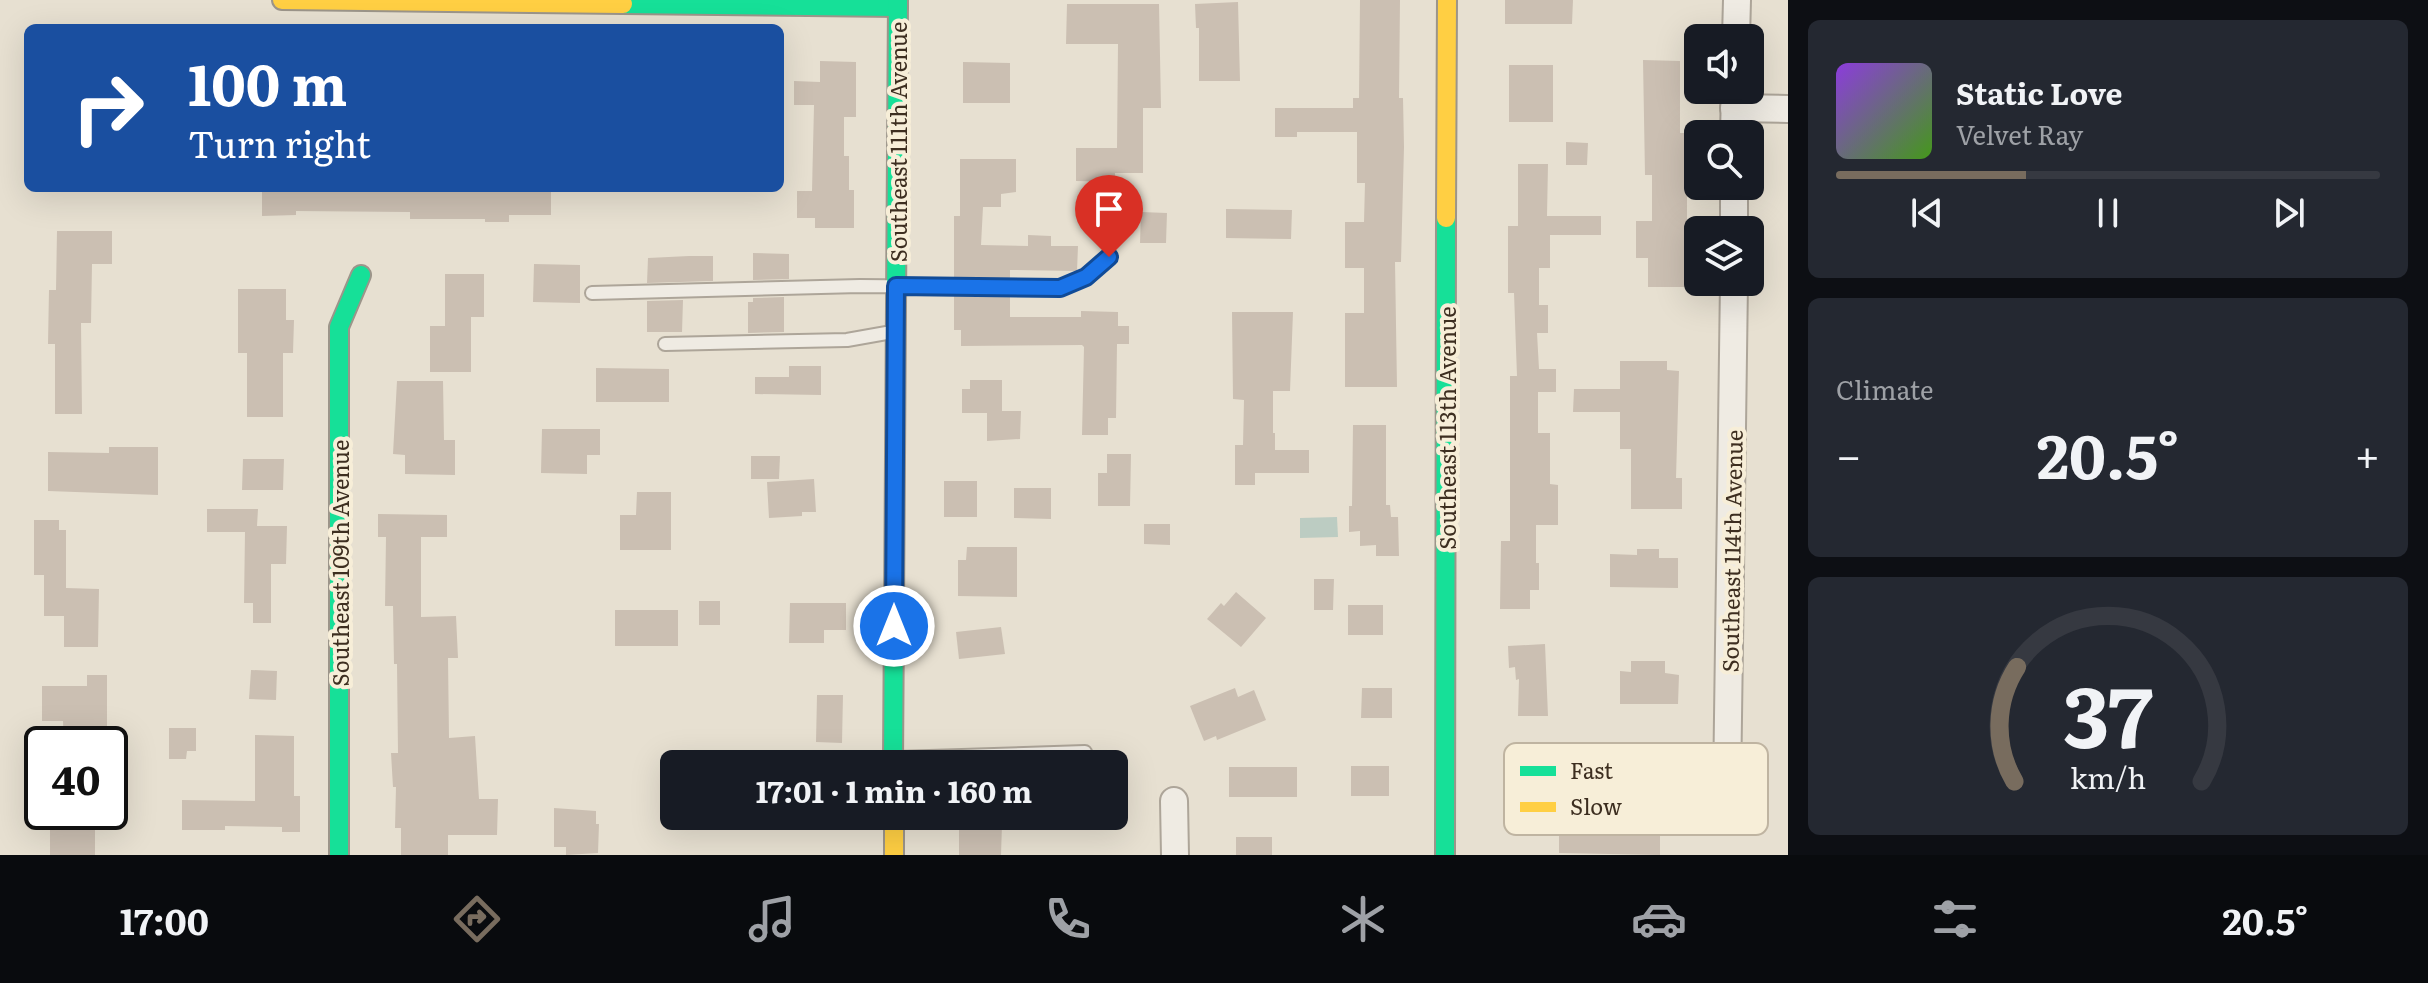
<!DOCTYPE html>
<html lang="en">
<head>
<meta charset="utf-8">
<style>
	body { margin:0; font-family:Literata,serif; background:#242831; color:#f1f3f6; height:100vh; display:flex; flex-direction:column; font-size:30px; white-space:nowrap }
	* { box-sizing:border-box; margin:0 }
	p { font-size:26px; color:#9ea1a6 }
	.icon { flex:none; width:44px; height:44px; fill:none; stroke:currentColor; stroke-width:2; stroke-linecap:round; stroke-linejoin:round }
	.map { position:relative; flex:1; overflow:hidden }
	.drawer { display:flex; flex-direction:column; gap:20px; padding:20px; background:#0d0f14; width:640px }
	.drawer>* { flex:none }
	.top-card { position:absolute; left:24px; top:24px; width:760px; height:168px; border-radius:12px; box-shadow:0 8px 32px #0002; background:#1a4fa0; color:#fff; overflow:hidden }
	.controls { position:absolute; left:1684px; top:24px; display:grid; gap:16px }
	.controls a { display:grid; place-items:center; width:80px; height:80px; border-radius:12px; background:#171b24; box-shadow:0 8px 32px #0002; font-size:40px }
	.speed { position:absolute; left:24px; top:726px; display:flex; gap:16px; font-size:40px; font-weight:700; text-align:center }
	.speed>* { display:grid; place-content:center; width:104px; height:104px; border-radius:50%; background:#171b24; box-shadow:0 8px 32px #0002; line-height:1 }
	.speed .limit { border:4px solid #111; border-radius:12px; background:#fff; color:#111 }
	.pin { position:absolute; display:grid; place-items:center; width:68px; height:68px; color:#fff; margin:-82px -34px; border-radius:50% 50% 50% 0; rotate:-45deg; box-shadow:0 0 8px #0007 }
	.pin .icon { rotate:45deg }
	.me { position:absolute; width:88px; margin:-44px; rotate:0deg; stroke-linejoin:round; filter:drop-shadow(0 0 6px #0008) }
	.turn { display:flex; align-items:center; gap:28px; height:168px; padding:0 32px; font-size:36px }
	.turn .icon { width:104px; height:104px; stroke-width:2.5 }
	.turn b { display:block; font-size:56px; line-height:68px }
	.big { font-size:60px; font-weight:700; line-height:1.1 }
	.drawer .card { flex:1; display:flex; flex-direction:column; justify-content:center; gap:12px; min-width:0; padding:0 28px; border-radius:12px; background:#242831 }
	.drawer .dial { align-items:center; gap:0 }
	.dial svg { height:208px; overflow:visible; fill:none; stroke:#363941; stroke-width:7; stroke-linecap:round; text-anchor:middle }
	.dial text { fill:#f1f3f6; stroke:none }
	.song { display:flex; align-items:center; gap:24px }
	.cover { width:96px; height:96px; border-radius:12px; background:linear-gradient(135deg,hsl(270 70% 55%),hsl(100 70% 35%)) }
	.played { height:8px; border-radius:4px; background:linear-gradient(90deg,#786c5e 35%,#363941 35%) }
	.keys { display:flex; justify-content:space-around; direction:ltr }
	.heat { display:flex; justify-content:space-between; align-items:center; font-size:44px; direction:ltr }
	.trip { position:absolute; left:660px; top:750px; width:468px; height:80px; border-radius:12px; background:#171b24; box-shadow:0 8px 32px #0002; font-weight:700; line-height:80px; text-align:center }
	.tab-bar { display:flex; height:128px; justify-content:space-around; align-items:center; background:#090b0e; color:#9ea1a6 }
	.tab-bar .icon { width:56px; height:56px }
	.tab-bar .current { color:#786c5e }
	.tab-bar b { font-size:36px; color:#f1f3f6 }
	main { display:flex; flex:1; min-height:0 }
	.map>svg:first-child { display:block }
</style>
</head>
<body>
<main>
<div class="map">
<svg width="1788" height="855" viewBox="0 0 1788 855">
	<rect width="100%" height="100%" fill="#e7e0d1"/>
	<polygon fill="#bcccc2" points="1337,517 1338,537 1300,538 1300,518"/>
	<g fill="#cbbfb2">
		<polygon points="1360,0 1400,0 1399,98 1403,98 1404,147 1401,262 1395,262 1397,387 1345,387 1345,313 1364,313 1364,268 1345,268 1345,222 1364,222 1365,183 1357,183 1357,132 1297,132 1297,137 1275,137 1275,108 1353,108 1353,98 1359,98"/>
		<polygon points="1505,0 1573,0 1572,24 1505,24"/>
		<polygon points="1238,2 1240,81 1199,81 1199,28 1196,28 1195,4"/>
		<polygon points="1067,4 1159,4 1161,108 1143,108 1143,173 1115,173 1115,182 1076,181 1076,148 1117,148 1118,44 1066,44"/>
		<polygon points="1643,60 1680,61 1680,133 1687,133 1687,287 1648,287 1648,258 1636,258 1636,221 1652,221 1652,175 1645,175"/>
		<polygon points="820,61 856,62 856,117 844,117 844,156 849,156 849,190 854,190 854,228 815,228 815,218 797,218 797,191 812,191 814,105 794,105 794,81 820,82"/>
		<polygon points="963,62 1010,63 1010,103 963,103"/>
		<rect x="1509" y="65" width="44" height="57"/>
		<polygon points="1566,142 1588,143 1587,165 1566,165"/>
		<polygon points="960,159 1016,159 1016,192 1001,194 1001,207 983,207 981,245 1028,246 1028,235 1051,236 1051,246 1078,246 1077,271 1010,270 1010,278 954,278 954,216 960,216"/>
		<polygon points="1518,164 1548,164 1547,216 1601,216 1601,235 1550,235 1550,268 1539,268 1539,305 1548,305 1548,333 1537,333 1539,369 1556,369 1556,392 1538,392 1538,433 1550,433 1550,484 1558,485 1558,525 1536,525 1536,563 1539,563 1539,590 1530,590 1530,609 1500,609 1501,541 1510,541 1510,376 1517,376 1514,293 1508,293 1508,226 1518,226"/>
		<polygon points="262,188 551,188 551,215 509,215 509,222 485,222 485,219 410,219 410,212 296,211 296,215 262,216"/>
		<polygon points="1226,209 1292,210 1291,239 1226,238"/>
		<polygon points="1141,212 1167,213 1166,243 1140,243"/>
		<polygon points="57,231 112,231 112,264 92,264 91,323 81,323 82,414 55,414 55,344 48,344 49,290 56,290"/>
		<polygon points="753,253 789,254 789,279 753,280"/>
		<polygon points="689,256 713,256 713,281 647,283 648,258"/>
		<polygon points="534,264 580,265 580,303 533,302"/>
		<polygon points="445,274 484,274 484,317 471,317 471,372 430,372 430,326 445,326"/>
		<polygon points="238,289 286,289 286,320 294,320 293,353 283,353 283,417 247,417 247,353 238,353"/>
		<polygon points="954,296 1010,296 1010,317 1081,317 1081,311 1118,312 1118,326 1129,326 1129,344 1117,344 1116,418 1108,418 1108,435 1082,435 1084,347 1082,345 961,346 961,330 954,330"/>
		<polygon points="784,297 784,332 748,333 748,302 753,302 753,298"/>
		<polygon points="683,300 682,332 647,332 647,301"/>
		<polygon points="1232,312 1293,312 1290,391 1273,391 1273,433 1275,433 1275,450 1309,450 1309,473 1255,473 1255,485 1235,485 1235,445 1243,445 1244,400 1233,399"/>
		<polygon points="1620,361 1667,361 1667,370 1679,371 1676,478 1682,478 1682,509 1631,509 1631,449 1620,449 1620,412 1573,412 1574,389 1620,389"/>
		<polygon points="789,366 821,366 821,395 755,394 755,377 789,377"/>
		<polygon points="596,368 669,369 669,402 596,402"/>
		<polygon points="970,380 1002,380 1002,411 1021,411 1020,439 987,441 987,413 962,413 962,389 970,389"/>
		<polygon points="397,381 443,381 444,440 455,440 455,475 405,474 405,455 393,454"/>
		<polygon points="1353,425 1386,425 1386,505 1390,505 1391,517 1398,517 1399,556 1376,556 1376,545 1360,546 1360,531 1349,532 1349,506 1352,506"/>
		<polygon points="542,429 600,429 600,455 587,455 587,474 541,473"/>
		<polygon points="109,447 158,447 158,495 48,491 48,452 109,453"/>
		<polygon points="1107,454 1131,454 1130,506 1098,506 1098,473 1107,473"/>
		<polygon points="751,456 780,456 779,479 751,479"/>
		<polygon points="243,459 284,459 283,490 242,490"/>
		<polygon points="814,479 816,512 802,512 802,516 769,518 767,482"/>
		<rect x="944" y="481" width="33" height="36"/>
		<polygon points="1014,488 1051,488 1051,519 1014,518"/>
		<polygon points="637,492 671,492 671,550 620,550 620,515 636,515"/>
		<polygon points="207,509 258,509 257,526 287,526 286,564 271,564 271,623 253,623 253,603 244,603 245,532 207,532"/>
		<polygon points="378,514 447,515 447,537 421,537 421,617 456,616 458,658 448,658 449,738 475,736 479,799 498,799 497,835 448,835 448,855 401,855 401,828 395,828 396,787 393,787 391,753 398,753 397,664 394,664 393,606 385,606 386,537 378,537"/>
		<polygon points="34,520 59,520 59,530 66,530 66,588 99,589 98,647 64,647 64,616 44,616 44,575 34,575"/>
		<polygon points="1144,524 1170,524 1170,545 1144,544"/>
		<polygon points="967,547 1017,547 1017,597 958,596 958,560 966,560"/>
		<polygon points="1637,549 1659,549 1659,558 1678,558 1678,588 1610,587 1610,554 1637,555"/>
		<polygon points="1314,579 1334,579 1333,610 1314,610"/>
		<polygon points="1236,592 1266,618 1241,647 1207,619 1221,603 1224,606"/>
		<rect x="699" y="601" width="21" height="24"/>
		<polygon points="790,603 846,603 846,630 824,630 824,643 789,643"/>
		<rect x="1348" y="605" width="35" height="30"/>
		<rect x="615" y="610" width="63" height="36"/>
		<polygon points="1001,627 1005,654 959,659 956,632"/>
		<polygon points="1545,644 1548,716 1518,716 1519,679 1516,680 1515,667 1509,668 1508,646"/>
		<polygon points="1631,661 1665,661 1665,673 1679,675 1678,704 1620,704 1620,671 1631,672"/>
		<polygon points="251,670 277,671 276,700 249,699"/>
		<polygon points="87,675 107,675 107,744 64,744 63,721 42,721 42,686 87,686"/>
		<polygon points="1235,688 1238,697 1254,690 1266,720 1217,740 1216,736 1204,741 1190,706"/>
		<polygon points="1362,688 1392,688 1392,718 1361,718"/>
		<polygon points="817,695 843,695 842,743 816,742"/>
		<polygon points="169,728 196,728 196,751 187,751 186,759 169,759"/>
		<polygon points="255,735 294,736 294,796 300,796 300,832 282,832 282,827 225,826 225,830 182,830 182,800 255,801"/>
		<polygon points="1527,751 1557,751 1556,785 1583,785 1584,833 1660,834 1660,855 1559,853 1559,808 1526,808"/>
		<rect x="1351" y="766" width="38" height="30"/>
		<rect x="1229" y="767" width="68" height="30"/>
		<polygon points="554,808 596,811 596,824 599,824 598,853 566,855 566,847 554,847"/>
		<polygon points="67,812 95,812 95,855 50,855 50,830 67,830"/>
		<polygon points="959,824 1002,825 1001,855 959,855"/>
		<rect x="1236" y="837" width="36" height="18"/>
	</g>
	<g fill="none" stroke-linecap="round" stroke-linejoin="round">
		<defs>
			<g id="lane">
				<polyline points="592,293 860,286 1060,288 1086,277 1109,257"/>
				<polyline points="665,344 847,340 892,332"/>
				<polyline points="897,758 1085,752"/>
			</g>
			<g id="street">
				<polyline points="1736,38 1737,0"/>
				<polyline points="1734,108 1788,109"/>
				<polyline points="1734,134 1735,90"/>
				<polyline points="1734,230 1734,186"/>
				<polyline points="1174,801 1175,855"/>
				<polyline points="1716,817 1727,790 1734,282"/>
			</g>
			<g id="fast">
				<polyline points="623,4 898,7"/>
				<polyline points="893,764 898,0"/>
				<polyline points="339,855 339,327 361,275"/>
				<polyline points="1445,855 1446,218"/>
			</g>
			<g id="slow">
				<polyline points="282,0 623,4"/>
				<polyline points="1446,218 1447,0"/>
				<polyline points="894,816 894,855"/>
			</g>
		</defs>
		<use href="#lane" stroke="#ada599" stroke-width="16"/>
		<use href="#street" stroke="#ada599" stroke-width="30"/>
		<use href="#fast" stroke="#9c958a" stroke-width="22"/>
		<use href="#slow" stroke="#9c958a" stroke-width="22"/>
		<use href="#lane" stroke="#efebe3" stroke-width="12"/>
		<use href="#street" stroke="#efebe3" stroke-width="26"/>
		<use href="#fast" stroke="#16e098" stroke-width="18"/>
		<use href="#slow" stroke="#ffcf43" stroke-width="18"/>
	</g>
	<g fill="none" stroke-linecap="round" stroke-linejoin="round">
		<defs>
			<polyline id="route" points="894,626 896,286 1060,288 1086,277 1109,257"/>
		</defs>
		<use href="#route" stroke="#114b97" stroke-width="20"/>
		<use href="#route" stroke="#1a73e8" stroke-width="14"/>
	</g>
	<g text-anchor="middle" dominant-baseline="central" stroke-width="8" stroke-linejoin="round" paint-order="stroke">
		<g font-size="22" fill="#3d2e20" stroke="#f7eed8">
			<text transform="translate(897 142) rotate(-90)">Southeast 111th Avenue</text>
			<text transform="translate(1446 428) rotate(-90)">Southeast 113th Avenue</text>
			<text transform="translate(1731 551) rotate(-89)">Southeast 114th Avenue</text>
			<text transform="translate(339 563) rotate(-90)">Southeast 109th Avenue</text>
		</g>
	</g>
	<rect x="1504" y="743" width="264" height="92" rx="12" fill="#f7eed8" stroke="#bfb4a1" stroke-width="2"/>
	<rect x="1520" y="766" width="36" height="10" fill="#16e098"/>
	<rect x="1520" y="802" width="36" height="10" fill="#ffcf43"/>
	<g font-size="22" fill="#3d2e20">
		<text x="1570" y="779">Fast</text>
		<text x="1570" y="815">Slow</text>
	</g>
</svg>
<div class="controls">
<a><svg class="icon" aria-label="sound" viewBox="0 0 24 24"><path d="M4 9h4l5-4v14l-5-4H4zM17 9q2 3 0 6"/></svg></a>
<a><svg class="icon" aria-label="search" viewBox="0 0 24 24"><circle cx="10" cy="10" r="6"/><path d="M15 15l6 6"/></svg></a>
<a><svg class="icon" aria-label="layers" viewBox="0 0 24 24"><path d="M12 4l9 5-9 5-9-5zM3 14l9 5 9-5"/></svg></a>
</div>
<div class="speed"><div class="limit">40</div></div>
<div class="pin" style="left:1109px;top:257px;background:#d93025"><svg class="icon" aria-label="arrive" viewBox="0 0 24 24"><path d="M6 21V4h12l-3 4 3 4H6"/></svg></div>
<svg class="me" style="left:894px;top:626px" viewBox="-20 -20 40 40"><circle r="17" fill="#1a73e8" stroke="#fff" stroke-width="3"/><path d="M0-11L8 9 0 5-8 9z" fill="#fff"/></svg>
<div class="trip">17:01 · 1 min · 160 m</div>
<div class="top-card">
<div class="turn"><svg class="icon" aria-label="right" viewBox="0 0 24 24"><path d="M7 20v-9h11M14 6l5 5-5 5"/></svg><div><b>100 m</b>Turn right</div></div>
</div>
</div>
<section class="drawer">
<div class="card">
<div class="song"><i class="cover"></i><div><b>Static Love</b><p>Velvet Ray</p></div></div>
<div class="played"></div>
<div class="keys"><svg class="icon" aria-label="previous" viewBox="0 0 24 24"><path d="M18 5L8 12l10 7zM5 5v14"/></svg><svg class="icon" aria-label="pause" viewBox="0 0 24 24"><path d="M8 5v14M16 5v14"/></svg><svg class="icon" aria-label="next" viewBox="0 0 24 24"><path d="M6 5l10 7-10 7zM19 5v14"/></svg></div>
</div>
<div class="card"><p>Climate</p>
<div class="heat"><a>−</a><b class="big">20.5°</b><a>+</a></div>
</div>
<div class="card dial"><svg viewBox="0 0 100 80">
<path d="M14 69A42 42 0 1 1 86 69"/>
<path d="M14 69A42 42 0 0 1 15 25" stroke="#786c5e"/>
<text x="50" y="56" font-size="32" font-weight="700">37</text>
<text x="50" y="72" font-size="11">km/h</text>
</svg></div>
</section>
</main>
<nav class="tab-bar">
<b>17:00</b>
<svg class="icon current" aria-label="directions" viewBox="0 0 24 24"><path d="M12 3l9 9-9 9-9-9zM9 14v-3h6M13 9l2 2-2 2"/></svg>
<svg class="icon" aria-label="music" viewBox="0 0 24 24"><path d="M9 18V5l10-2v13"/><circle cx="6" cy="18" r="3"/><circle cx="16" cy="16" r="3"/></svg>
<svg class="icon" aria-label="phone" viewBox="0 0 24 24"><path d="M5 4h4l2 5-3 2q2 4 5 5l2-3 5 2v4C11 20 4 13 5 4z"/></svg>
<svg class="icon" aria-label="climate" viewBox="0 0 24 24"><path d="M12 3v18M4 7l16 10M4 17L20 7"/></svg>
<svg class="icon" aria-label="car" viewBox="0 0 24 24"><path d="M5 17H2v-5l4-1 3-4h7l3 4 3 1v5h-3M9 17h6M6 11h13"/><circle cx="7" cy="17" r="2"/><circle cx="17" cy="17" r="2"/></svg>
<svg class="icon" aria-label="filters" viewBox="0 0 24 24"><path d="M4 7h16M4 17h16"/><circle cx="9" cy="7" r="2"/><circle cx="15" cy="17" r="2"/></svg>
<b>20.5°</b>
</nav>
</body>
</html>
